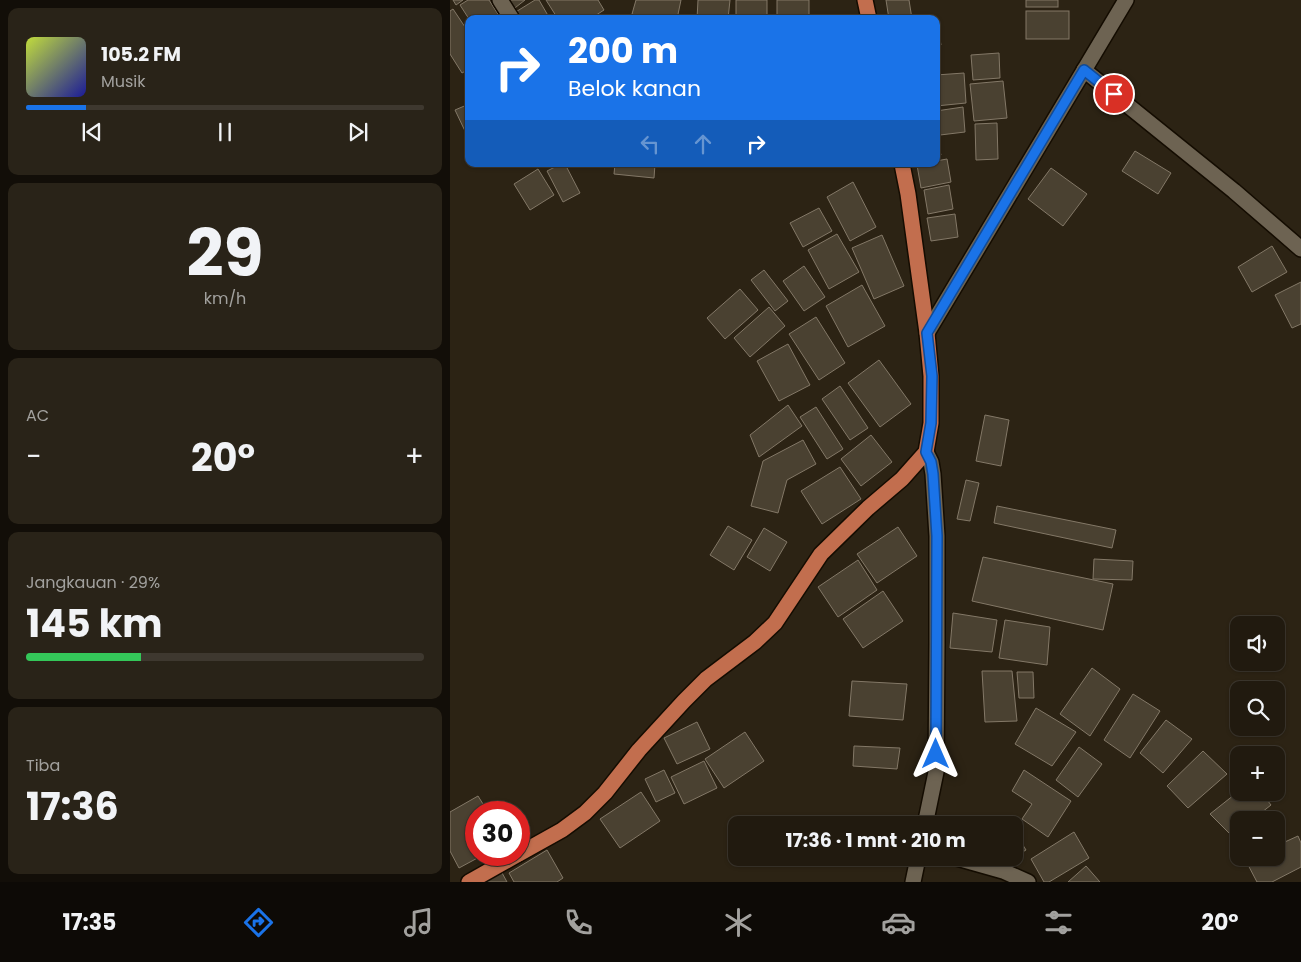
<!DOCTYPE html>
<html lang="id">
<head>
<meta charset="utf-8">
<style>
	body { margin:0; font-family:Poppins,sans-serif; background:#292318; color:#f1f3f6; height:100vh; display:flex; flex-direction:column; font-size:19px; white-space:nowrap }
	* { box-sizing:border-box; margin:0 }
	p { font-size:16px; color:#a2a19e }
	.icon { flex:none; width:28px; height:28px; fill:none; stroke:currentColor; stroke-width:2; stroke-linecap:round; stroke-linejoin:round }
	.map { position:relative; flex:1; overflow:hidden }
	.details { display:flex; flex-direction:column; gap:8px; padding:8px; background:#120e08; width:450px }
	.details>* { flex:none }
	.hud { position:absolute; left:15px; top:15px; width:475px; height:152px; border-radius:10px; box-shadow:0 1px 4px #0004,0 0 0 1px #3e382f; background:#1a73e8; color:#fff; overflow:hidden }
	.buttons { position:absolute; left:780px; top:616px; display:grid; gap:10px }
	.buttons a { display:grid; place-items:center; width:55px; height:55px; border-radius:10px; background:#211a0f; box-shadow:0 1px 4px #0004,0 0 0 1px #3e382f; font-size:25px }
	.speed { position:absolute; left:15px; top:801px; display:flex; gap:10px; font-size:25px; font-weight:700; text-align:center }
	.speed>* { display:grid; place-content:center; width:65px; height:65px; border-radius:50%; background:#211a0f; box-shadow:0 1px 4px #0004,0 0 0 1px #3e382f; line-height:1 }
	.speed .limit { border:8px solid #d22; background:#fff; color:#111 }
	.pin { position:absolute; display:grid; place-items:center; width:42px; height:42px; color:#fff; margin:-21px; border:2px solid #fff; border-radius:50%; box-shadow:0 1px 5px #0007 }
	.me { position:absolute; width:55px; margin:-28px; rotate:0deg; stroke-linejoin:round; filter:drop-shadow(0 0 4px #0008) }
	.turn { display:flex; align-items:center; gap:18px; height:105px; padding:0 20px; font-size:22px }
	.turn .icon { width:65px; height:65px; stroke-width:2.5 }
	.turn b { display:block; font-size:35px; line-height:42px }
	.lanes { display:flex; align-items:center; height:48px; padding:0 20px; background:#0003; justify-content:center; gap:25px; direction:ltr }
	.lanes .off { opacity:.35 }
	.big { font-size:38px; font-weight:700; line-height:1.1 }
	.details .widget { flex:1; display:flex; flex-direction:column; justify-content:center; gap:8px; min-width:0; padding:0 18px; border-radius:10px; background:#292318 }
	.details .dial { align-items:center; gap:0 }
	.dial b { font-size:65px; line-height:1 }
	.song { display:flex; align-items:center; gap:15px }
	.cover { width:60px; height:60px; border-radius:8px; background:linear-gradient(135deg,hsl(70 70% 55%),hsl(240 70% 35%)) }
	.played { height:5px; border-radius:2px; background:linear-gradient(90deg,#1a73e8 15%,#3e382f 15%) }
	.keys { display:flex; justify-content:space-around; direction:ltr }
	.heat { display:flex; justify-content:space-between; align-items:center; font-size:28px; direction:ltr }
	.charge { height:8px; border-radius:4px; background:linear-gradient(90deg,#34c759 29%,#3e382f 0) }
	.trip { position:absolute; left:278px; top:816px; width:295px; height:50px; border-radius:10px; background:#211a0f; box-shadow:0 1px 4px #0004,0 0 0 1px #3e382f; font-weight:700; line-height:50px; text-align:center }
	.tab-bar { display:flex; height:80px; justify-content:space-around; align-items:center; background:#0d0a06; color:#a2a19e }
	.tab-bar .icon { width:35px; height:35px }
	.tab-bar .active { color:#1a73e8 }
	.tab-bar b { font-size:22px; color:#f1f3f6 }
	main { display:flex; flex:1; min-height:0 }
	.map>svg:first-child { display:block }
</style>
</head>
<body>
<main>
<section class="details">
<div class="widget">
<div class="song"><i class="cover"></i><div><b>105.2 FM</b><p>Musik</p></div></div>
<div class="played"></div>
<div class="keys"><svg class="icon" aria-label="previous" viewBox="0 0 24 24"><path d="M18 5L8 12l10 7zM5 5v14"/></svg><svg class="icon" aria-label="pause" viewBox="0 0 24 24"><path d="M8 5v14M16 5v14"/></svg><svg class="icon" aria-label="next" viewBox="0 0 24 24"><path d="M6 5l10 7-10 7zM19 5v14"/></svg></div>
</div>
<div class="widget dial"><b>29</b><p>km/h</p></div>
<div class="widget"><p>AC</p>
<div class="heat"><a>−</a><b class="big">20°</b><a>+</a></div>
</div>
<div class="widget"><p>Jangkauan · 29%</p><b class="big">145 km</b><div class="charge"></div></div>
<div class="widget"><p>Tiba</p><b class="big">17:36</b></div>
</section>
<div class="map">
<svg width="851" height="882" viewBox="0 0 851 882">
	<rect width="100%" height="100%" fill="#2c2314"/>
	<g fill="#4a4131" stroke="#837867">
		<polygon points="3,0 13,0 6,5"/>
		<polygon points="18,0 39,0 51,19 19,19 10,5"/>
		<polygon points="53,0 75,0 61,11"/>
		<polygon points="85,0 89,0 100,19 68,19 64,13"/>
		<polygon points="96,0 148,0 154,10 140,19 108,19"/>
		<polygon points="186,0 231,0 227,19 199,19 182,14"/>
		<polygon points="248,0 280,0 278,19 247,19"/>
		<rect x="286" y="0" width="31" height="19"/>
		<rect x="327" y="0" width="32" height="19"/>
		<polygon points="436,0 459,0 462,19 439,19"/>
		<rect x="576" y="0" width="32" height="7"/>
		<polygon points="3,9 19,33 19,69 12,73 0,54 0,11"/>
		<rect x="576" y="11" width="43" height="28"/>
		<polygon points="486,22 487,22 491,45 486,46"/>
		<polygon points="549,53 550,78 523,80 521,55"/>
		<polygon points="514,73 516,103 486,106 486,75"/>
		<polygon points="553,81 557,118 524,121 520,84"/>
		<polygon points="19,104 19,129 15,131 5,110"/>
		<polygon points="513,107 515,132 490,135 486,111"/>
		<polygon points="547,123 548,159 526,160 525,124"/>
		<polygon points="486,137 491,155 486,156"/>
		<polygon points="685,151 721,173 708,194 672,171"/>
		<polygon points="497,159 501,182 471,188 467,165 486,164 486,161"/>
		<polygon points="111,164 115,164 130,193 113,202 97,171"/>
		<polygon points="165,164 205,164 204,178 164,174"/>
		<polygon points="601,168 637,194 613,226 578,199"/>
		<polygon points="88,169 104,195 80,210 64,184"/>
		<polygon points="403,182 426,227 400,241 377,197"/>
		<polygon points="499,185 503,209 478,214 474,190"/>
		<polygon points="369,208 382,231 353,247 340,223"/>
		<polygon points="505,214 508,237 481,241 477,218"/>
		<polygon points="387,234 409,272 379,289 358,250"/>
		<polygon points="432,235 454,286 424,299 402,248"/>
		<polygon points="822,246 837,272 802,292 788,267"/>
		<polygon points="354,266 375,297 354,311 333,281"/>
		<polygon points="314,270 338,301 325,311 301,280"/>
		<polygon points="851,282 851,324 842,328 825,295"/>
		<polygon points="412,285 435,326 398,347 376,306"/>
		<polygon points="290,289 308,310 275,339 257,318"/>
		<polygon points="319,307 335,326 300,357 284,338"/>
		<polygon points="366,317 395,363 369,380 339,334"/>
		<polygon points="338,344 360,385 329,401 307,361"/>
		<polygon points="429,360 461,404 430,427 398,383"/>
		<polygon points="390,386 418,428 400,440 372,399"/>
		<polygon points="338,405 352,426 309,457 300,435"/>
		<polygon points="366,407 393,449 377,459 350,417"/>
		<polygon points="535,415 559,420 551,466 526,461"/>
		<polygon points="421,435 442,462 411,486 391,459"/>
		<polygon points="353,440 366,464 337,480 328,513 301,506 313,461"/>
		<polygon points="390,467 411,499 372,524 351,491"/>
		<polygon points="516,480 529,483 520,521 507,519"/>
		<polygon points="547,506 666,530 662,548 544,523"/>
		<polygon points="278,526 302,540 284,570 260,555"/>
		<polygon points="448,527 467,556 427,583 407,554"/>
		<polygon points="314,528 337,542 320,571 297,557"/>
		<polygon points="533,557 663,584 653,630 522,601"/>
		<polygon points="644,559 683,561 682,580 643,579"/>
		<polygon points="408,560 427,590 388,617 368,587"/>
		<polygon points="433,591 453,621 413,648 393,619"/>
		<polygon points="503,613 547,620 542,652 500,648"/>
		<polygon points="555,620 600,627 597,665 549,658"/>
		<polygon points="642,668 670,689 640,736 610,714"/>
		<polygon points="532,671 562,671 567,721 535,722"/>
		<polygon points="567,672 583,672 584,698 569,698"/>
		<polygon points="402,681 457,684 453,720 399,716"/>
		<polygon points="683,694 710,711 680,758 654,740"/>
		<polygon points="586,708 626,732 602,766 565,744"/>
		<polygon points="716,720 742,739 713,773 690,753"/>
		<polygon points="247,722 260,749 227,764 214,738"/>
		<polygon points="295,732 314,761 274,788 255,759"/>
		<polygon points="404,746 450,748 447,769 403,766"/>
		<polygon points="629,747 652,764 628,797 606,780"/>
		<polygon points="753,751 777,774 738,808 717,786"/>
		<polygon points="254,761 267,788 234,804 221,777"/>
		<polygon points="214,770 225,793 206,802 195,779"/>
		<polygon points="574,770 621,801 598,837 572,819 582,804 562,791"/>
		<polygon points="789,791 789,792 811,792 821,805 802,820 789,820 789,830 781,835 760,814"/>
		<polygon points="191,792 210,821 170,848 150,819"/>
		<polygon points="28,796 38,812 26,812 26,855 33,855 9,868 0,851 0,812"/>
		<polygon points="564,831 576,850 564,857"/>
		<polygon points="624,832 639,858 599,882 594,882 581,859"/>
		<polygon points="848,836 851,843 851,867 822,882 807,882 796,861 803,858 826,858 826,846"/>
		<polygon points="97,850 113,878 107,882 64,882 59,873"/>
		<polygon points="541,858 563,858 547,867"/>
		<polygon points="636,866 650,882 618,882"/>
		<polygon points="51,871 57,882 32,882"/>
	</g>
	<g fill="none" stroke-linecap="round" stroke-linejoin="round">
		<defs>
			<g id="minor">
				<polyline points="50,0 62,19"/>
				<polyline points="634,70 784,191 851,249"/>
				<polyline points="477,333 676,0"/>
				<polyline points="475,825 486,772 487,644 487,536 483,474 481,462 476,452"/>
				<polyline points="507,858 553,871 578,882"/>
				<polyline points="463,882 468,858"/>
			</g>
			<g id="major">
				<polyline points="415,0 419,19"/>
				<polyline points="69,854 112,830 135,813 155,793 189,750 234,701 256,679 305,642 325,623 371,554 418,508 452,479 476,452 481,423 481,376 477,333 458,194 452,164"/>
				<polyline points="19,882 67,855"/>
			</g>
		</defs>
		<use href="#minor" stroke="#140c01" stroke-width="18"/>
		<use href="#major" stroke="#140c01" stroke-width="18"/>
		<use href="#minor" stroke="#6d6352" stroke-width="15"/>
		<use href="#major" stroke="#c26e4e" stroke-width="15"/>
	</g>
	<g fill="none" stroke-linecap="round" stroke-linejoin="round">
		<defs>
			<polyline id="route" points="486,754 487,536 483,474 481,462 476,452 481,423 482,376 477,333 634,70 664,94"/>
		</defs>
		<use href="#route" stroke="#114b97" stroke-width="12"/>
		<use href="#route" stroke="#1a73e8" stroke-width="9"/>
	</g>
</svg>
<div class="buttons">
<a><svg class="icon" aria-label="sound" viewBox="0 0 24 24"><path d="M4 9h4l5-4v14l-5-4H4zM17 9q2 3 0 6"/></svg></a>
<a><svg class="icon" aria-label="search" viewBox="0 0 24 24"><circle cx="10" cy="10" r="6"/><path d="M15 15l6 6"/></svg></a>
<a>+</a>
<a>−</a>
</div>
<div class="speed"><div class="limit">30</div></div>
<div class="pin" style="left:664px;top:94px;background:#d93025"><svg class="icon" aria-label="arrive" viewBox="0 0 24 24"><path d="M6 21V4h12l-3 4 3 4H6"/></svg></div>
<svg class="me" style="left:486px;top:754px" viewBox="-20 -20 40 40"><path d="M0-17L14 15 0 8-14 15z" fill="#1a73e8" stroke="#fff" stroke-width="4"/></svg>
<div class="trip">17:36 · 1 mnt · 210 m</div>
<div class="hud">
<div class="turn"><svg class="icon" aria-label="right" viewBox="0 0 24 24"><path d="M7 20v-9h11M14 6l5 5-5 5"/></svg><div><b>200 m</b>Belok kanan</div></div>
<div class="lanes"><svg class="icon off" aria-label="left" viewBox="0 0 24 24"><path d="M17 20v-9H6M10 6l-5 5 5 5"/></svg><svg class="icon off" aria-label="ahead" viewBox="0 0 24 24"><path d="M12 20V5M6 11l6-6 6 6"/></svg><svg class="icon" aria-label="right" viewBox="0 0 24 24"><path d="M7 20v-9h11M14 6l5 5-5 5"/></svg></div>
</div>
</div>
</main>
<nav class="tab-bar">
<b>17:35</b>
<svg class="icon active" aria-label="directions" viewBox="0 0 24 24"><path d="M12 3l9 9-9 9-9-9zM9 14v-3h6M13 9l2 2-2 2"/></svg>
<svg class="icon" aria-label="music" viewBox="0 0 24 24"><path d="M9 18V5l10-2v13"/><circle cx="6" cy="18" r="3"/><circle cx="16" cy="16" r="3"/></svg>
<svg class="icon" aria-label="phone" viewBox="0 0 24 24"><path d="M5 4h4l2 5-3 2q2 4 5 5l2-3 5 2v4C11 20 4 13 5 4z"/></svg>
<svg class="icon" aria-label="climate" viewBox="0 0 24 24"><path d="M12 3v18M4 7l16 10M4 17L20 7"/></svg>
<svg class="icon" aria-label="car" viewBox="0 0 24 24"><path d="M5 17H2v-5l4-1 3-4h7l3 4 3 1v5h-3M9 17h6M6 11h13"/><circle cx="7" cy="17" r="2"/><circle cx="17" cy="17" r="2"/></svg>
<svg class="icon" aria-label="filters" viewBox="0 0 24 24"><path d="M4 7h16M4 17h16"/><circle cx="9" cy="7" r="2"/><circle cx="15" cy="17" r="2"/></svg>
<b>20°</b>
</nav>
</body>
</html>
